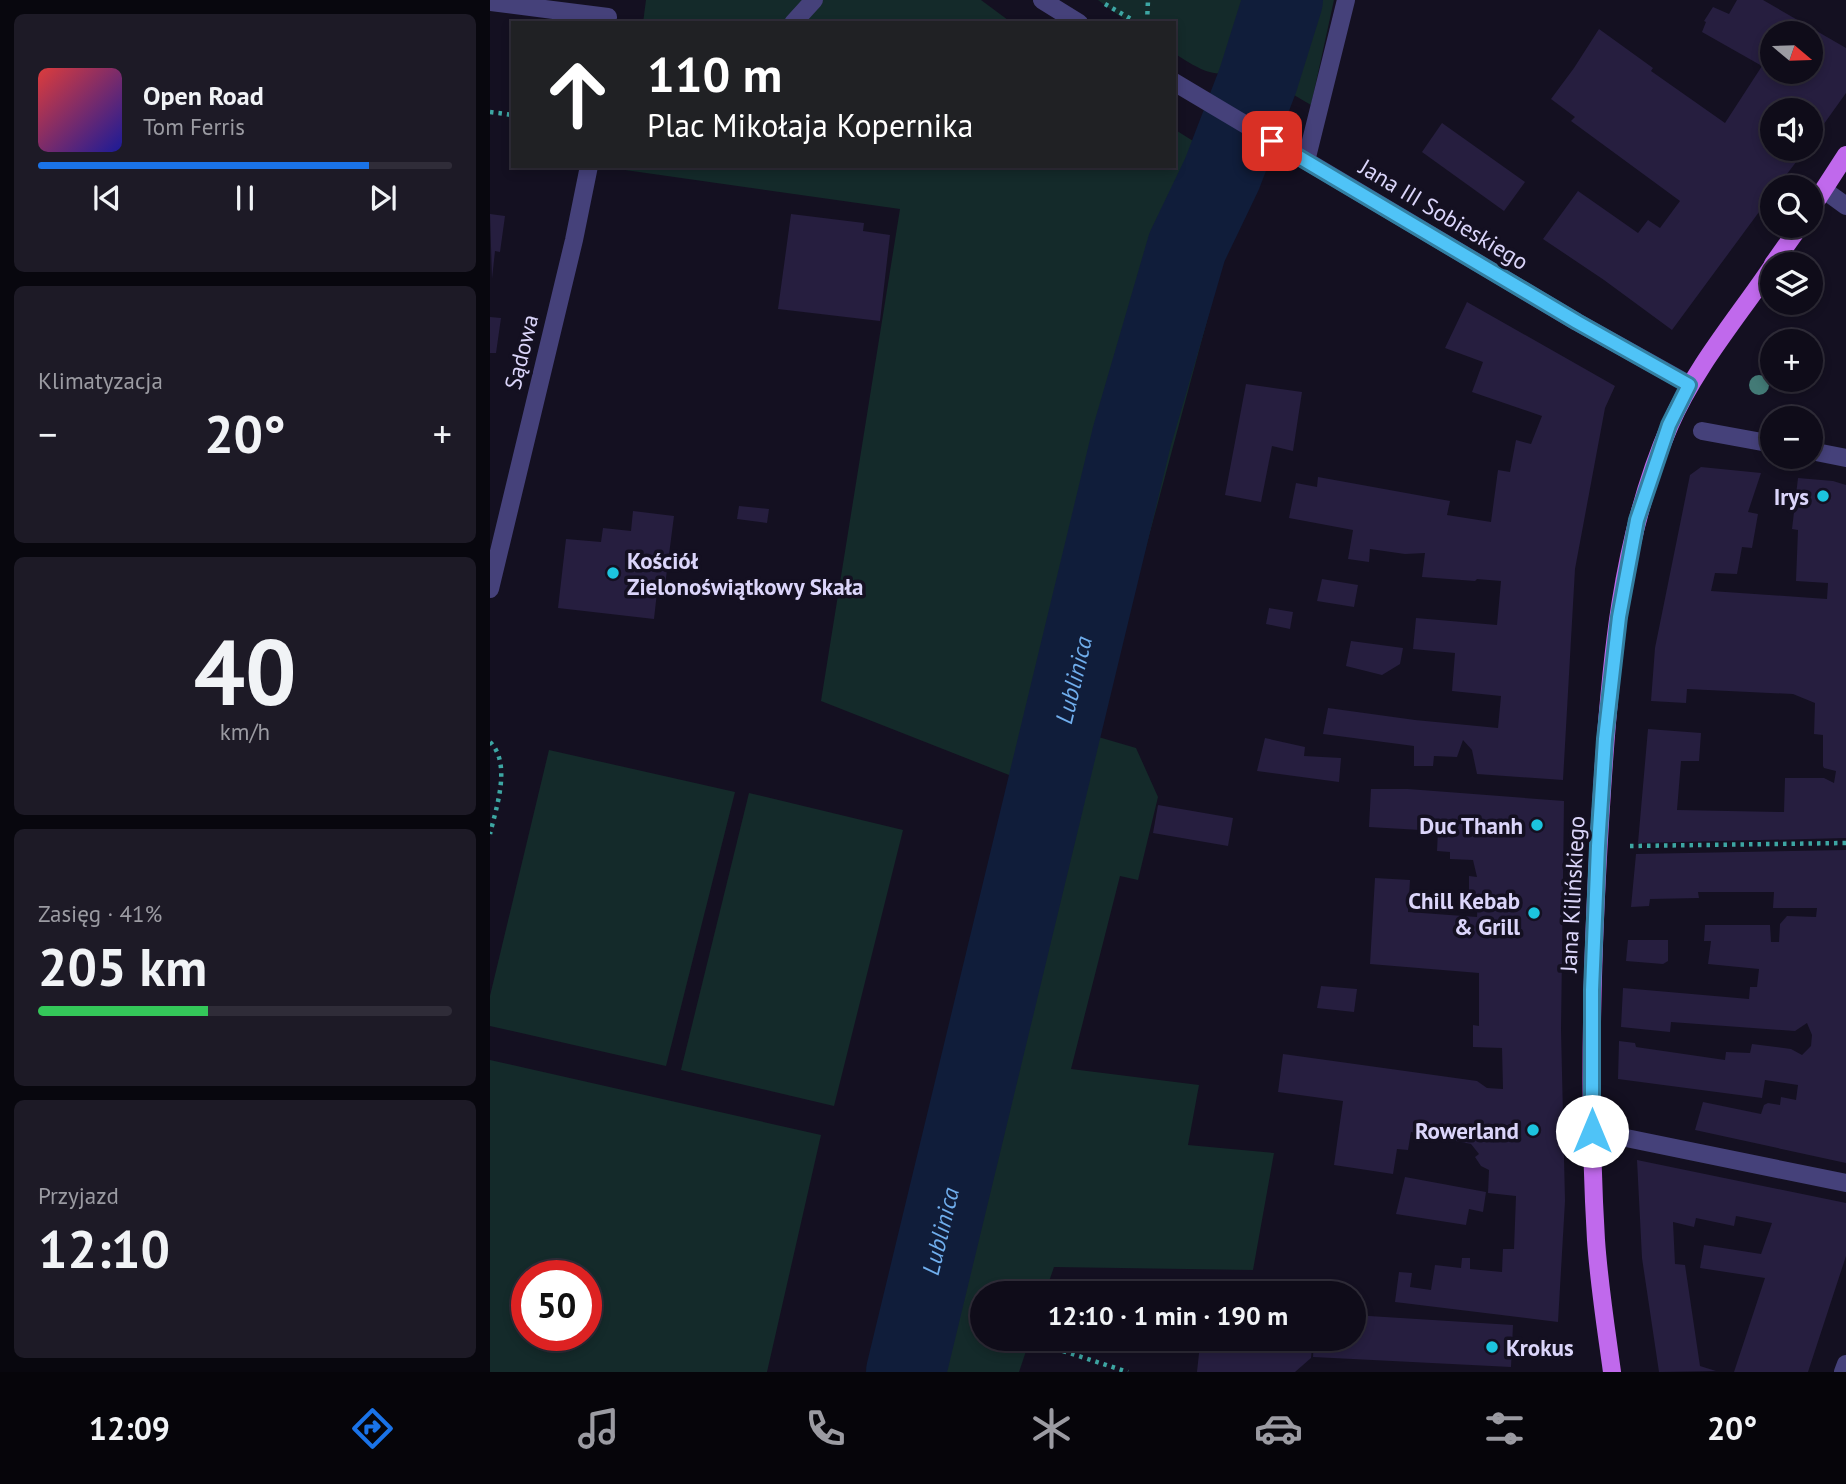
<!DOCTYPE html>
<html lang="pl">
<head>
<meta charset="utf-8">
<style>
	body { margin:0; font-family:"PT Sans",sans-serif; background:#1d1a26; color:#f1f3f6; height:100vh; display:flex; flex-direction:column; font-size:26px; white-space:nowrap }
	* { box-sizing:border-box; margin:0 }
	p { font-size:23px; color:#9b9ba2 }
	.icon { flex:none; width:38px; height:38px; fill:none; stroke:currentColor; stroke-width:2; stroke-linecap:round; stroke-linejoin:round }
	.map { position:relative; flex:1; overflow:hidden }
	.panel { display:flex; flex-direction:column; gap:14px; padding:14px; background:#08070e; width:490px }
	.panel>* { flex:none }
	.hud { position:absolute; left:21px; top:21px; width:665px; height:147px; border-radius:0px; box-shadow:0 4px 10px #0003,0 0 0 2px #2f2c38; background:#202124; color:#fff; overflow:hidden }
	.needle { width:46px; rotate:109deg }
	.fabs { position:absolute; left:1270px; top:21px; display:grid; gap:14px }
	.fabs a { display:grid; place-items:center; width:63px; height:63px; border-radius:50%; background:#0f0c19; box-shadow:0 4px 10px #0003,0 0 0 2px #2f2c38; font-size:35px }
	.speed { position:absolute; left:21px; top:1260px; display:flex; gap:14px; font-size:35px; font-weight:700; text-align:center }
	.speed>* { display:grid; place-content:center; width:91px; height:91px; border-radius:50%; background:#0f0c19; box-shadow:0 4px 10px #0003,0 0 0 2px #2f2c38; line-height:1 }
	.speed .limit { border:10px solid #d22; background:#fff; color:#111 }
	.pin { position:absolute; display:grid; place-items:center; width:60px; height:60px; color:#fff; margin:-30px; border-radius:14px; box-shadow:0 4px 10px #0006 }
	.me { position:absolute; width:77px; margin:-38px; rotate:0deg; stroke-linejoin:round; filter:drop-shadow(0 0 5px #0008) }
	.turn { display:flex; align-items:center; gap:24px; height:147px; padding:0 21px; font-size:32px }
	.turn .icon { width:91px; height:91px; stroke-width:2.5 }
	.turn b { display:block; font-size:49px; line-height:60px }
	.big { font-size:52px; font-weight:800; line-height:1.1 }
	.panel .widget { flex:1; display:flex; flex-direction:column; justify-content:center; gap:10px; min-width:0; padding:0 24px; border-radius:10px; background:#1d1a26 }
	.panel .dial { align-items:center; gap:0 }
	.dial b { font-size:91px; line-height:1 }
	.song { display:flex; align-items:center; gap:21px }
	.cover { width:84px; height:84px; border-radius:10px; background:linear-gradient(135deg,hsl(0 70% 55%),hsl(240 70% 35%)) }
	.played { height:7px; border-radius:4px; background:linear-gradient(90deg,#1a73e8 80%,#2f2c38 80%) }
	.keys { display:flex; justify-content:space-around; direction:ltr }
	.heat { display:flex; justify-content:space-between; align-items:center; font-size:38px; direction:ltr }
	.charge { height:10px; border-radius:5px; background:linear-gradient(90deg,#34c759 41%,#2f2c38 0) }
	.trip { position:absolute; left:480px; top:1281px; width:396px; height:70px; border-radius:35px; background:#0f0c19; box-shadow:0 4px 10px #0003,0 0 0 2px #2f2c38; font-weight:800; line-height:70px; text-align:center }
	.tabs { display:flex; height:112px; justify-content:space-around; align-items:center; background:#06050a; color:#9b9ba2 }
	.tabs .icon { width:49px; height:49px }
	.tabs .active { color:#1a73e8 }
	.tabs b { font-size:32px; color:#f1f3f6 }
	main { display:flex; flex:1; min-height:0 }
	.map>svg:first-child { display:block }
</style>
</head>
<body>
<main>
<section class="panel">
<div class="widget">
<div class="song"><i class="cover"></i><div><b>Open Road</b><p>Tom Ferris</p></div></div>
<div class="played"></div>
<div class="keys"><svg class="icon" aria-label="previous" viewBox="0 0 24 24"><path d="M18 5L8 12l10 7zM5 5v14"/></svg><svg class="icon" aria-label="pause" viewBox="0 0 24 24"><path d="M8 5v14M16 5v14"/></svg><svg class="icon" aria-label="next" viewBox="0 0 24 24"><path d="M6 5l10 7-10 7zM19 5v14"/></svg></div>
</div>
<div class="widget"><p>Klimatyzacja</p>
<div class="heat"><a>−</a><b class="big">20°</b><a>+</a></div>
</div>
<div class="widget dial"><b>40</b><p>km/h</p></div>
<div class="widget"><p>Zasięg · 41%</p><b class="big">205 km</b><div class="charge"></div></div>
<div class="widget"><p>Przyjazd</p><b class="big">12:10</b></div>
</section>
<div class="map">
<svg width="1356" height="1372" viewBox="0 0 1356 1372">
	<rect width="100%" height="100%" fill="#141021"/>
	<g fill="#142a2a" fill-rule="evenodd">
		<polygon points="156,0 491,0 522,23 153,23"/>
		<path d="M608 0H780L779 9 752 73C719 76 712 71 684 53V23H639Z"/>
		<polygon points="811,0 844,0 821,105 787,85"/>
		<polygon points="684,129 727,156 681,252 633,431 547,786 331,701 410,209 135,170 135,166 684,166"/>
		<polygon points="745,170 756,176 605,736 646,748 668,797 648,880 630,876 581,1069 709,1085 698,1145 784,1153 763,1270 564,1267 555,1293 492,1293 492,1339 540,1339 529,1372 432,1372 507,1054 588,732 643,491 703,260"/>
		<polygon points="59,750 245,792 176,1066 0,1026 0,996"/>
		<polygon points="259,793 413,830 344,1106 191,1070"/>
		<path d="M0 1060 331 1135 277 1372H0ZM37 1276H96V1335H37Z"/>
	</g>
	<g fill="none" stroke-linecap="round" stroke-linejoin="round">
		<path stroke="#101d3a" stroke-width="80" id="s1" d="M416 1372 642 436 697 247 732 174 768 80 793 0"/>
	</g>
	<g fill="#261e3f" fill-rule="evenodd">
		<path d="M1247 0H1273L1356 48V93L1321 142V110H1283V149H1316L1287 187H1283V193L1182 330 1114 280 1053 239 1088 191 1148 233 1158 220 1170 228 1190 201 1081 121 1085 117 1061 99 1084 68 1109 29 1163 68 1161 71 1235 123 1272 66 1212 32 1216 22 1214 21 1223 7 1239 14ZM1283 33H1321V72H1283Z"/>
		<polygon points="952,123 1035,182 1014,211 932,152"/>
		<polygon points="0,214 15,216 10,252 5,251 2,279"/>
		<polygon points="301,214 374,223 373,231 400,235 390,321 288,309"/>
		<polygon points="977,302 1125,386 1115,408 1085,569 1073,780 987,774 982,750 973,740 967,757 944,756 943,766 924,766 924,746 833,734 838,708 925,720 1008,728 1011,696 962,691 965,653 923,649 926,618 1007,625 1011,581 987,579 985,581 932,577 935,553 915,554 880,549 879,562 858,559 863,530 799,518 806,483 827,487 828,477 960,501 957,515 1001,522 1008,470 1020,472 1026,440 1041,444 1052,416 982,392 993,362 955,348"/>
		<polygon points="0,317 11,318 6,353 0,353"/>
		<polygon points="756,384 812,392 803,451 782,446 771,502 735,495"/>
		<polygon points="1211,467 1271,473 1258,512 1268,514 1262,548 1252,547 1247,574 1225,573 1221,591 1337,599 1338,583 1306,581 1308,530 1302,529 1308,478 1343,481 1356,485 1356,838 1148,843 1158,729 1211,733 1209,761 1191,761 1187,810 1294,812 1295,778 1334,778 1344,783 1346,771 1334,768 1333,766 1333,735 1324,734 1325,703 1303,694 1197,689 1196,703 1161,701 1165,648 1200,475"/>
		<polygon points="249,506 279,509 277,523 247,519"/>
		<polygon points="143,511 184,516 174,593 167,592 164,619 68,608 76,539 111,542 113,528 141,531"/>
		<polygon points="832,579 868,585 864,607 827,601"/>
		<polygon points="779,608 803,612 800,629 776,624"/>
		<polygon points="861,641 913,648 910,664 892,675 856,666"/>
		<polygon points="775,738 815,747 814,756 851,758 849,782 767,771"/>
		<polygon points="881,789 918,789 1074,801 1071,1030 1075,1201 1068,1322 905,1302 909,1272 922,1273 920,1287 941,1290 945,1265 971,1268 972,1258 980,1258 980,1269 1012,1272 1013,1249 1024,1249 1026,1196 998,1193 999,1170 991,1166 985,1157 989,1154 981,1144 921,1132 918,1150 907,1149 903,1174 844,1165 853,1101 788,1092 793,1054 987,1081 997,1088 1013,1089 1012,1048 983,1047 983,1025 989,1026 989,973 880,964 885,878 920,880 918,912 987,917 988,896 979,896 979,876 987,877 983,860 960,859 960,852 947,851 948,831 879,827"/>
		<polygon points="668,805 743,818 738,846 663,833"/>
		<polygon points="1356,850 1356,1163 1205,1130 1213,1102 1271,1114 1274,1105 1278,1103 1290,1105 1291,1097 1306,1100 1308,1085 1275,1080 1272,1098 1128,1079 1129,1041 1145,1043 1146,1047 1235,1060 1236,1052 1260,1053 1262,1044 1301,1049 1312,1055 1321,1046 1322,1035 1317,1023 1305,1031 1181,1022 1180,1032 1131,1027 1133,988 1259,999 1260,987 1267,987 1269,969 1218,964 1221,941 1214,941 1215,925 1280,925 1281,942 1289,942 1290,924 1297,916 1326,917 1327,908 1283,908 1284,892 1208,892 1209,898 1160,899 1159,906 1141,907 1146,854"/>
		<polygon points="1138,940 1178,940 1178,961 1173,964 1136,961"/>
		<polygon points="831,986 867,989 864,1012 827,1008"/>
		<polygon points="1147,1160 1356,1203 1356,1256 1318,1372 1244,1372 1275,1278 1210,1268 1214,1245 1271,1254 1282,1223 1246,1216 1244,1226 1206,1218 1204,1227 1183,1222 1185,1264 1195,1265 1210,1366 1226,1371 1169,1372 1152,1258"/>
		<polygon points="915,1177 996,1192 993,1212 979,1209 976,1225 906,1214"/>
		<polygon points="863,1315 1023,1325 1021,1367 823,1357 824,1339 863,1339"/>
		<polygon points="717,1339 823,1339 821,1358 805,1372 707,1372 710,1344"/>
	</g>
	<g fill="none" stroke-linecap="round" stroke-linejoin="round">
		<g stroke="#3da6a3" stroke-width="4.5" stroke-dasharray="3.5 5" stroke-linecap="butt">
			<polyline points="615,4 648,23"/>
			<polyline points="657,23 658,0"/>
			<polyline points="0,112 23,115"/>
			<path d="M0 742C22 764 6 808 0 834"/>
			<polyline points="1140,846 1356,843"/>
			<polyline points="573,1351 638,1372"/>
		</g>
		<g stroke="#45417a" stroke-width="18">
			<polyline points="552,0 589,23"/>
			<polyline points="0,2 118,17"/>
			<polyline points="303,23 324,0"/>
			<polyline points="684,82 1087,322 1200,385"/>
			<polyline points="816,161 856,0"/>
			<polyline points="1334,190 1356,206"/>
			<polyline points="1212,431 1283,444"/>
			<polyline points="1321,451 1356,458"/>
			<polyline points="0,589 84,240 99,166"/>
			<polyline points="1102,1131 1356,1183"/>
			<polyline points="1353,1372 1356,1364"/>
		</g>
		<g stroke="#c069ec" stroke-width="18">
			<polyline points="1321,209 1356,155"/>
			<polyline points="1283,264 1310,226"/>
			<path d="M1122 1372C1116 1328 1109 1284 1106 1240 1097 1091 1102 941 1112 791 1120 668 1130 539 1180 425 1205 367 1248 317 1283 265"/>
		</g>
	</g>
	<circle fill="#437a76" cx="1269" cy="385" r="10"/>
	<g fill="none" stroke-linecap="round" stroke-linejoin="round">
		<defs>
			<polyline id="route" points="782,141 1087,322 1199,385 1179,425 1147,520 1129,617 1115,739 1108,846 1102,990 1102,1131"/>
		</defs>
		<use href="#route" stroke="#337fa1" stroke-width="18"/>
		<use href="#route" stroke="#4fc3f7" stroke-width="12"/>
	</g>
	<g fill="#1cc4df" stroke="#141021" stroke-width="2.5">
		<circle cx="1333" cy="496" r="7"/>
		<circle cx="123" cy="573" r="7"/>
		<circle cx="1047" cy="825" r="7"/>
		<circle cx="1044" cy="913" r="7"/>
		<circle cx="1043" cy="1130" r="7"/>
		<circle cx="1002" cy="1347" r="7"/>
	</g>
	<g text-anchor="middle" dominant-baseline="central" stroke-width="7" stroke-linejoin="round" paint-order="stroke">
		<g font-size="23" fill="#dbd5fa" stroke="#141021">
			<text transform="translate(954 214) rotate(31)">Jana III Sobieskiego</text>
			<text transform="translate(31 352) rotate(-76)">Sądowa</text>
			<text transform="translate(1082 894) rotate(-87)">Jana Kilińskiego</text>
		</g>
		<g font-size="23" font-weight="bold" fill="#dbd5fa" stroke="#141021" text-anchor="end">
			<text x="1319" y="496">Irys</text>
			<text x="137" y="560" text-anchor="start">Kościół<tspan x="137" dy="26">Zielonoświątkowy Skała</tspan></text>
			<text x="1033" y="825">Duc Thanh</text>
			<text x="1030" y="900">Chill Kebab<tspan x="1030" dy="26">&amp; Grill</tspan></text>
			<text x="1029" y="1130">Rowerland</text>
			<text x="1016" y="1347" text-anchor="start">Krokus</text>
		</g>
		<g font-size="24" font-style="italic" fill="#70aeed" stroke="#141021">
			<text stroke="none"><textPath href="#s1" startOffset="712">Lublinica</textPath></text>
			<text stroke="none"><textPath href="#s1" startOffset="145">Lublinica</textPath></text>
		</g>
	</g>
</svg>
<div class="fabs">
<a><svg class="needle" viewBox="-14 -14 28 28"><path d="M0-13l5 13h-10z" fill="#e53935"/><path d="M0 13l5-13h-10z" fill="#9b9ba2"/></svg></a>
<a><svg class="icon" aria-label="sound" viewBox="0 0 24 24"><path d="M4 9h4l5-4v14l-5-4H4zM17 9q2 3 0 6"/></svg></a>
<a><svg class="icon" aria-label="search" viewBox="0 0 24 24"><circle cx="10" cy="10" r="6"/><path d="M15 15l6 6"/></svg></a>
<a><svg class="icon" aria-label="layers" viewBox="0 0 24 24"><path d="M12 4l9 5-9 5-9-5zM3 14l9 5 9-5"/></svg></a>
<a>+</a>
<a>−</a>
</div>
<div class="speed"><div class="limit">50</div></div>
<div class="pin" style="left:782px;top:141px;background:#d93025"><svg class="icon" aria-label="arrive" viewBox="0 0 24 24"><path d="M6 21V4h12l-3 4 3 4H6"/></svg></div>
<svg class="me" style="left:1102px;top:1131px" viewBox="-20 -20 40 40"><circle r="19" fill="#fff"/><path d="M0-13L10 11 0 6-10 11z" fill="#4fc3f7"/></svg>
<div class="trip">12:10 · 1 min · 190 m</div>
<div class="hud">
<div class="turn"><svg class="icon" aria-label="ahead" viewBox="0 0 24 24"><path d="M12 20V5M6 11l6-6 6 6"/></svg><div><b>110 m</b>Plac Mikołaja Kopernika</div></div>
</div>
</div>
</main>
<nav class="tabs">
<b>12:09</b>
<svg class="icon active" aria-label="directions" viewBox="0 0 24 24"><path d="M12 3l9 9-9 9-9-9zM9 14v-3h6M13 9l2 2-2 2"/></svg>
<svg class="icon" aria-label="music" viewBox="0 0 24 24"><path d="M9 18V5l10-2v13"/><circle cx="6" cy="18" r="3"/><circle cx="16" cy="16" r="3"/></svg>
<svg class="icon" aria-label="phone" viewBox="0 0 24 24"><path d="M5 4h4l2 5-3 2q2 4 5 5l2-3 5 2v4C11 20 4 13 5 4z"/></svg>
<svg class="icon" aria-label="climate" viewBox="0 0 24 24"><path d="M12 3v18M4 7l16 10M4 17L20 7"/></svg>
<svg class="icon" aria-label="car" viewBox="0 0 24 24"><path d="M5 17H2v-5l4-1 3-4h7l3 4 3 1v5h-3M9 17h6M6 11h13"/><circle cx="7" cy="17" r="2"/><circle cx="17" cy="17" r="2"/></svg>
<svg class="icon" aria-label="filters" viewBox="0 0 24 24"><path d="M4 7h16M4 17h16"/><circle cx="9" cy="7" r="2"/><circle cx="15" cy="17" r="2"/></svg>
<b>20°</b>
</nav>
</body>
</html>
